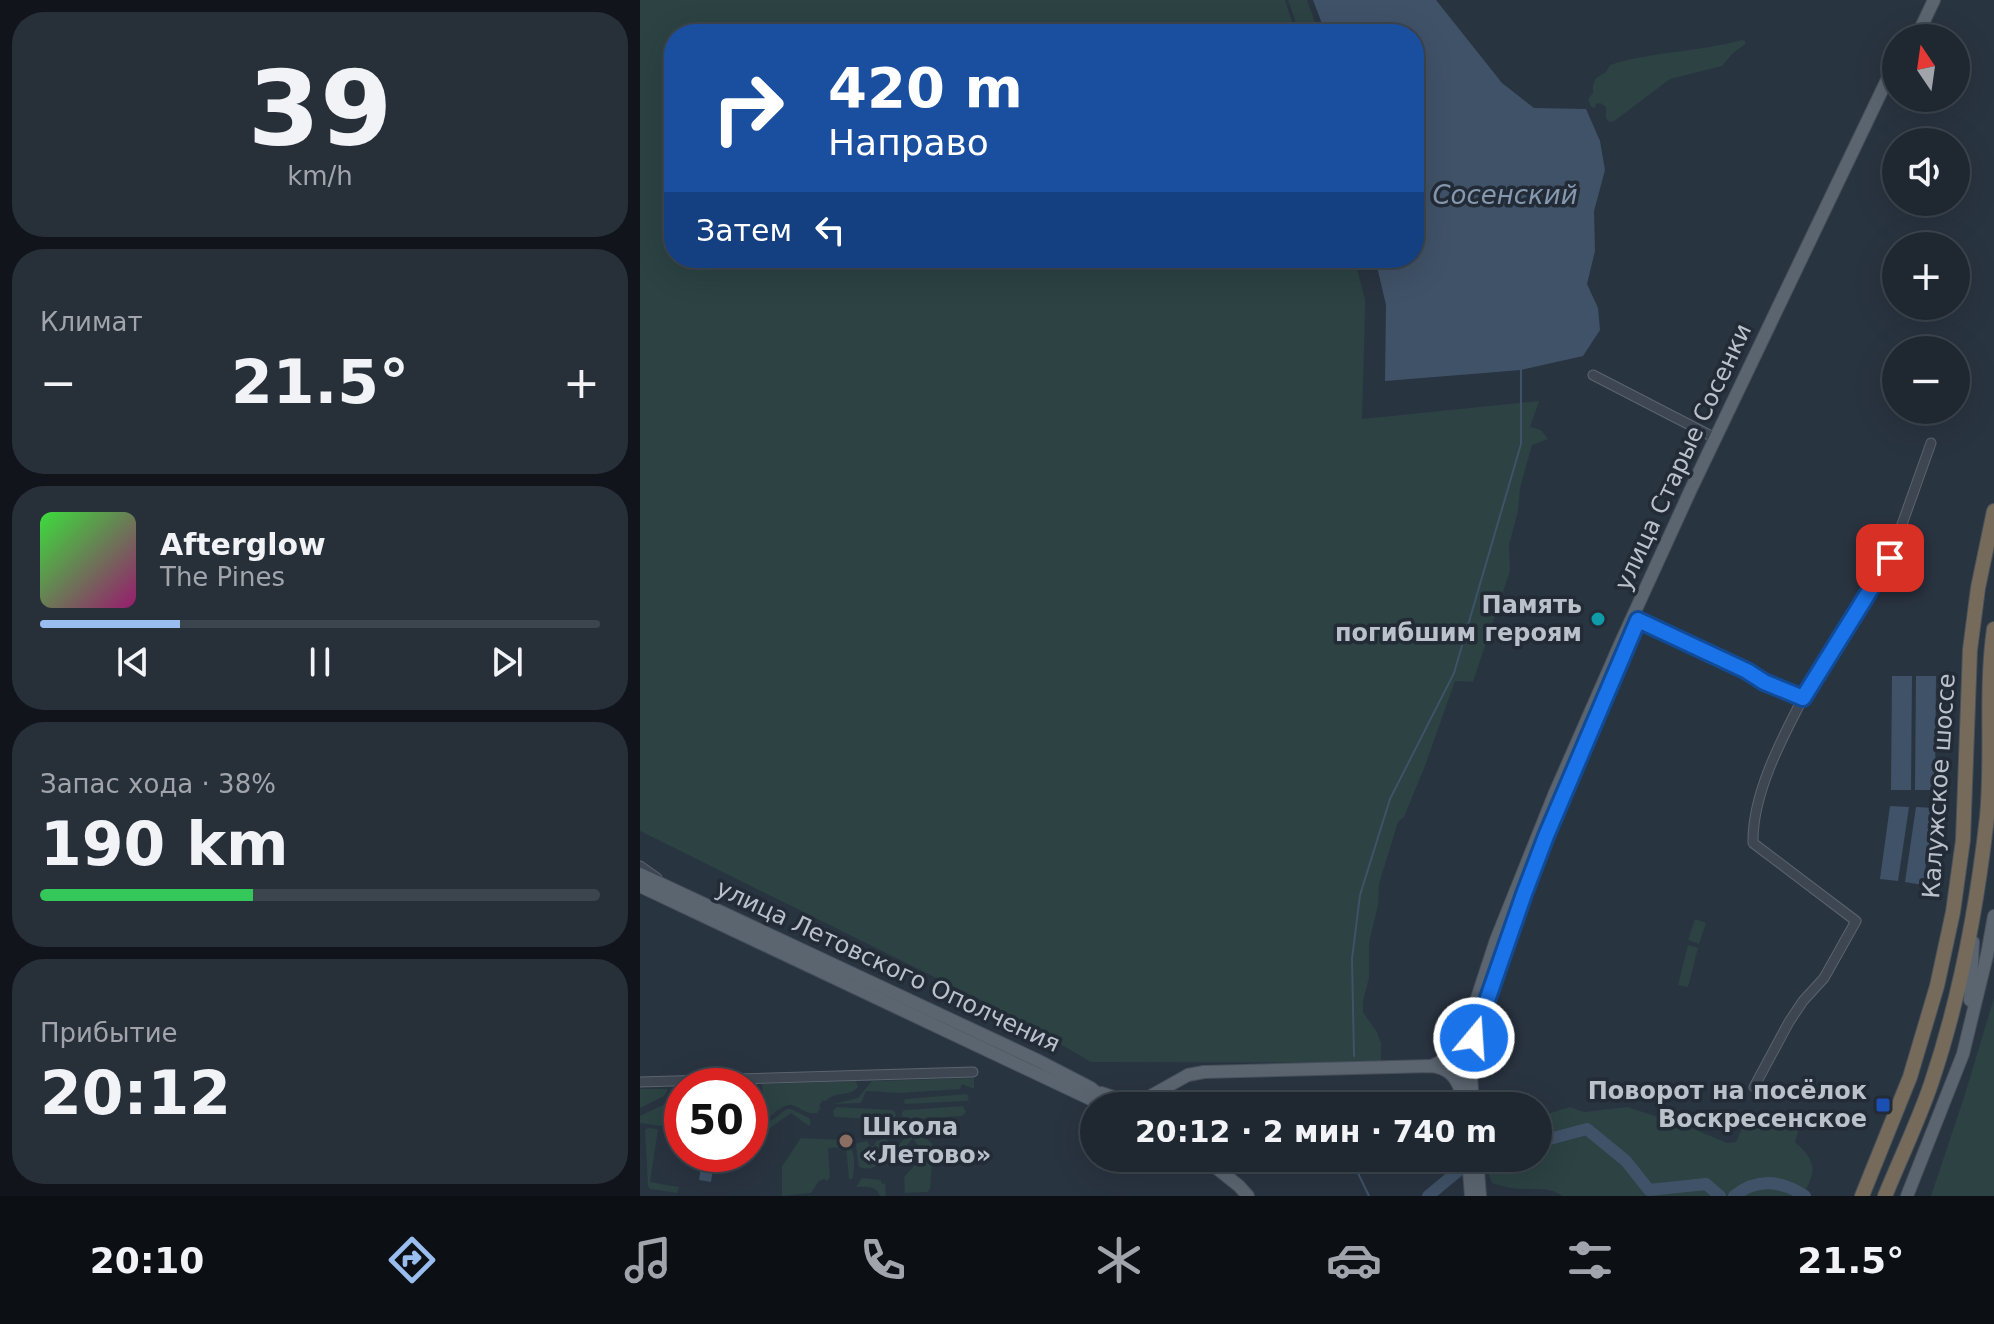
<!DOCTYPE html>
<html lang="ru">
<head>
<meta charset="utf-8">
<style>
	body { margin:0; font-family:"DejaVu Sans",sans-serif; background:#272f39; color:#f1f3f6; height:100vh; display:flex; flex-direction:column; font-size:30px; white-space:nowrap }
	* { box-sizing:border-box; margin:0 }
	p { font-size:26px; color:#a1a5ab }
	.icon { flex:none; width:44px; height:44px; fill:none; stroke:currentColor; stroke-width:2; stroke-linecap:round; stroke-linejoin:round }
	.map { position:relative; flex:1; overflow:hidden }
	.side { display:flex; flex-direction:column; gap:12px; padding:12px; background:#11151b; width:640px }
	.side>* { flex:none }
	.top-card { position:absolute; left:24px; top:24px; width:760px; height:244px; border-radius:32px; box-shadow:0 8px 32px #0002,0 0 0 2px #3c444d; background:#1a4fa0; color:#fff; overflow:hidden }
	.needle { width:52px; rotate:347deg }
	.buttons { position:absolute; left:1242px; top:24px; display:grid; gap:16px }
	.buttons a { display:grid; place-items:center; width:88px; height:88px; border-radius:50%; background:#1f2731; box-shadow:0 8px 32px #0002,0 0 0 2px #3c444d; font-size:40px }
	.speed { position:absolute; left:24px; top:1068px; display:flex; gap:16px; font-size:40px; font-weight:700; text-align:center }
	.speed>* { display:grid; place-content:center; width:104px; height:104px; border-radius:50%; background:#1f2731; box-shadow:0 8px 32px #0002,0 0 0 2px #3c444d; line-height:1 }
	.speed .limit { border:12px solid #d22; background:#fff; color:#111 }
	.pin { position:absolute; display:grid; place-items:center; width:68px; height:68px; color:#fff; margin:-34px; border-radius:16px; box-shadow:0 4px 12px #0006 }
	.me { position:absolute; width:88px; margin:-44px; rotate:18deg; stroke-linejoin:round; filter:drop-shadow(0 0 6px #0008) }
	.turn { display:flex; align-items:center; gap:28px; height:168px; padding:0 32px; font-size:36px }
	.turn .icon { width:104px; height:104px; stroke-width:2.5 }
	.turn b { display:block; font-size:56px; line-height:68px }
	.then { display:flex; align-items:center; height:76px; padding:0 32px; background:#0003; gap:16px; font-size:30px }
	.big { font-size:60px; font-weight:600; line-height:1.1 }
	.side .card { flex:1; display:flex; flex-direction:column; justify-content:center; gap:12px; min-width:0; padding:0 28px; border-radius:32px; background:#272f39 }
	.side .dial { align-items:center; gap:0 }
	.dial b { font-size:104px; line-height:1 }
	.song { display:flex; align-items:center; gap:24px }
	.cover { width:96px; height:96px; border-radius:12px; background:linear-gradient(135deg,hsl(120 70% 55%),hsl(320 70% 35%)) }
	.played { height:8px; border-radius:4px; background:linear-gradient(90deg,#9abdf0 25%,#3c444d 25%) }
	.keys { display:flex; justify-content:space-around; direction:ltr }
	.heat { display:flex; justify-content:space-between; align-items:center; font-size:44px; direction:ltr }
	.charge { height:12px; border-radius:6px; background:linear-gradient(90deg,#34c759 38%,#3c444d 0) }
	.trip { position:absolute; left:440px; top:1092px; width:472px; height:80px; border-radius:40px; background:#1f2731; box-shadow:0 8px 32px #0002,0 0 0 2px #3c444d; font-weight:600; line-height:80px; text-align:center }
	.tab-bar { display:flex; height:128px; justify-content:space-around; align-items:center; background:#0c1014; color:#a1a5ab }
	.tab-bar .icon { width:56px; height:56px }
	.tab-bar .selected { color:#9abdf0 }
	.tab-bar b { font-size:36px; color:#f1f3f6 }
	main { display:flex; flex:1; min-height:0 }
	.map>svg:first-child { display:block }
</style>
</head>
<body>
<main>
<section class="side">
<div class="card dial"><b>39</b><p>km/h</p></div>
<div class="card"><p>Климат</p>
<div class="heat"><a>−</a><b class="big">21.5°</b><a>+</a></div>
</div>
<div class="card">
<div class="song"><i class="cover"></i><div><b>Afterglow</b><p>The Pines</p></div></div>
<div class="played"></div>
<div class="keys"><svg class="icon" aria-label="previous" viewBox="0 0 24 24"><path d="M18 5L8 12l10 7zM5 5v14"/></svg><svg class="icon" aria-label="pause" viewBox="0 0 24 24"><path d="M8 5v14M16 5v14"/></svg><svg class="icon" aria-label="next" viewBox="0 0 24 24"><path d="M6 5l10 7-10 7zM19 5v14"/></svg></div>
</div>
<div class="card"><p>Запас хода · 38%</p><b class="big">190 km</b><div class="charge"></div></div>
<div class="card"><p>Прибытие</p><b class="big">20:12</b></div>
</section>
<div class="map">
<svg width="1354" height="1196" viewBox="0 0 1354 1196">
	<rect width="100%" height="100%" fill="#293441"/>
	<g fill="#2c4243">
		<polygon points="0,0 645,0 656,34 34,34 34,258 714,258 725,299 725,312 722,419 899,401 890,427 901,430 908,439 892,445 880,488 878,511 869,545 870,571 833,682 815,681 785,766 764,817 758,822 739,884 738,905 729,943 729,978 723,1001 723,1012 737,1032 741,1043 741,1063 451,1062 371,1015 0,831"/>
		<polygon points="648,0 667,0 678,31 670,34 660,34"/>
		<path d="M1102 40 1105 41V44L1092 54 1082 66 1030 79 973 122 968 121 966 118V107L960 103 956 104 955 108 951 107 948 99 953 93V85L956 78 966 72 970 65C1013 51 1059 52 1102 40Z"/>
		<polygon points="1055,919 1066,923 1059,944 1048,940"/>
		<polygon points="1048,945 1058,948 1048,987 1038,985"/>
		<polygon points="1354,998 1354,1196 1291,1196 1325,1094"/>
		<polygon points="334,1078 334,1089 322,1084 320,1089 260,1093 226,1091 221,1103 193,1104 218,1098 232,1081"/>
		<path d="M216 1081 218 1087C210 1097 194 1091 186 1101L183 1100 179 1106 181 1108 177 1113C164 1115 160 1106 150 1105 142 1105 131 1116 125 1120L122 1084Z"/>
		<polygon points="0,1089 27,1089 27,1091 24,1096 0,1108"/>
		<polygon points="327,1094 329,1099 327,1101 265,1104 264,1101 265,1099"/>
		<polygon points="35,1099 35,1109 32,1122 20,1126 0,1123 0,1116"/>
		<polygon points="323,1106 326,1112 322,1116 267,1120 262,1116 262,1112 265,1110"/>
		<polygon points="197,1107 253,1110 256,1114 255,1117 251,1120 194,1117 193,1111"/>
		<path d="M930 1107 944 1112 987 1107 1047 1126 1087 1143 1096 1142 1108 1115 1132 1122 1147 1119 1159 1128 1155 1142C1177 1161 1177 1172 1162 1196H923C907 1185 889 1191 871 1188 865 1187 858 1185 852 1183L845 1164V1158H898V1117Z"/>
		<polygon points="147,1109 151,1109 169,1118 171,1123 169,1126 151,1113 126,1131 125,1125"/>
		<polygon points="8,1128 18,1129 10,1182 39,1187 37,1193 10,1189 8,1186 5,1130"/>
		<polygon points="272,1135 287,1139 292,1144 293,1150 290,1189 287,1192 265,1193 264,1177 284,1155 273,1138 249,1167 244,1163 265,1138"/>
		<path d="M161 1138 205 1140C215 1146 216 1168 212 1179H209L206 1147 188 1148 190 1177 187 1181 184 1179 179 1181 171 1193 142 1196V1166Z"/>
		<path d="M245 1139 250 1142 252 1147C242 1161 237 1173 219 1167L216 1146 217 1143 227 1141 230 1146H234L236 1141Z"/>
		<path d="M222 1178 241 1180V1183L245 1184 246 1196H240C236 1185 226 1187 216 1187Z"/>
	</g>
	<g fill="#405268">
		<polygon points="673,0 796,0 862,83 894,108 946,109 960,141 965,170 954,211 955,251 947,284 958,308 960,330 943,356 881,370 745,381 746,305 735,258 774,258 774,34 686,34"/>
		<polygon points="1252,676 1272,676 1271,790 1251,790"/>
		<polygon points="1276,676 1296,676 1295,790 1275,790"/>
		<polygon points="1250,806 1269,807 1258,881 1240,879"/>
		<polygon points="1276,807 1294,808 1283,885 1265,882"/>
		<polygon points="63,1154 75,1154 71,1182 59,1180"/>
	</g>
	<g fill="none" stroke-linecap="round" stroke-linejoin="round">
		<g stroke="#405268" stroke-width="2">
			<polyline points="714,1056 712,959 720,895 750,799 814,673 881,444 881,370"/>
			<polyline points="713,1158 716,1169 729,1196"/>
		</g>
		<g stroke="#405268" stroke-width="12">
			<polyline points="898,1142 947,1129 986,1161 1009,1190 1066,1184 1080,1196"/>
			<polyline points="788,1196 823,1167 847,1158"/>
			<path d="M1094 1196C1117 1178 1141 1180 1165 1196"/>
		</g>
		<defs>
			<g id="minor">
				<polyline points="953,375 1075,438"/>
				<polyline points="992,618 1107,671 1124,682 1163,698"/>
				<polyline points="0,866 17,878"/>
				<polyline points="0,1082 333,1072"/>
				<path d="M1114 1087 1149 1022 1163 1001 1184 978 1216 921 1113 843C1112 795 1141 740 1163 698L1250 558 1291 443"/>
			</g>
			<g id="major">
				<polyline points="1276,38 1294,0"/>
				<polyline points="0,874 397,1060 451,1088 472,1106"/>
				<polyline points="0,886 463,1105"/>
				<polyline points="1330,1000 1333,942"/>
				<path d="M791 1066C807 1060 816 1054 824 1038"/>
				<path d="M461 1093 488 1102 498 1101 507 1098 548 1075 564 1072 791 1066C808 1068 816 1076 821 1092"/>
				<polyline points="823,1106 823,1071 825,1035 856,940 914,795 981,642 1051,489 1256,61"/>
				<polyline points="833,1106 831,1075 834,1038 893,869"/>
				<polyline points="564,1158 599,1186 608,1196"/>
				<polyline points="828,1158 831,1196"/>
				<polyline points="837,1158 840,1196"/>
				<polyline points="1267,1196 1323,1054 1347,955 1354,916"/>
			</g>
			<g id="highway">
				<polyline points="1222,1196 1270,1077 1297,986 1313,912 1323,840 1330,650 1338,588 1354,511"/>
				<path d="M1245 1196C1260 1159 1278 1122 1291 1084 1320 998 1337 907 1347 817 1353 755 1345 692 1354 629"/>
			</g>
		</defs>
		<use href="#minor" stroke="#5b646e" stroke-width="11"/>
		<use href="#major" stroke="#474f5a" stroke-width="14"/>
		<use href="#highway" stroke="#48515b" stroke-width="16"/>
		<use href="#minor" stroke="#3d4651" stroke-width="9"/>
		<use href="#major" stroke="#5b6570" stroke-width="12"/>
		<use href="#highway" stroke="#766b5b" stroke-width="14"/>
	</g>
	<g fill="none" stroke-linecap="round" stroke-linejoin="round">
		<defs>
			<polyline id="route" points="834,1038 884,894 906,836 998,620 1107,671 1124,682 1163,698 1250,558"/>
		</defs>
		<use href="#route" stroke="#114b97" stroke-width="20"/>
		<use href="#route" stroke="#1a73e8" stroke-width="14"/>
	</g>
	<circle fill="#0f9aa8" stroke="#222b36" stroke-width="3" cx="958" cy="619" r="8"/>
	<rect fill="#1a4fb4" stroke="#222b36" stroke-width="3" x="1235" y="1097" width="16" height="16" rx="4"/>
	<circle fill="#8d6e63" stroke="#222b36" stroke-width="3" cx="206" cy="1141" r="8"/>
	<g text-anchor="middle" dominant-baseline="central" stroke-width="7" stroke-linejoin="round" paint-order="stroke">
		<g font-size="24" fill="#bac1cb" stroke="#222b36">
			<text transform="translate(1043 457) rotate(-65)">улица Старые Сосенки</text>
			<text transform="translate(1299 786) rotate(-86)">Калужское шоссе</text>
			<text transform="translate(248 966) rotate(25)">улица Летовского Ополчения</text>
		</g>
		<g font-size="24" font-weight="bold" fill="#bac1cb" stroke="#222b36" text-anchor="end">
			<text x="942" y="605">Память<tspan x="942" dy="28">погибшим героям</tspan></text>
			<text x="1227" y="1091">Поворот на посёлок<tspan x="1227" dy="28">Воскресенское</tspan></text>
			<text x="222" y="1127" text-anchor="start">Школа<tspan x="222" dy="28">«Летово»</tspan></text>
		</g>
		<g font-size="26" font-style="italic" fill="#8598af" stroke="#222b36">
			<text x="865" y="195">Сосенский</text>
		</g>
	</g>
</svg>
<div class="buttons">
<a><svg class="needle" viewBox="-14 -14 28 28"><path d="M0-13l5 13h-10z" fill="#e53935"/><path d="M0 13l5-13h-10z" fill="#a1a5ab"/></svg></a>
<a><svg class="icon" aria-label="sound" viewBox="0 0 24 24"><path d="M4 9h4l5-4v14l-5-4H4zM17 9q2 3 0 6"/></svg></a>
<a>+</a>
<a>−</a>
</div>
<div class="speed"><div class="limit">50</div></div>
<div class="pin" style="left:1250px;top:558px;background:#d93025"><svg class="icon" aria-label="arrive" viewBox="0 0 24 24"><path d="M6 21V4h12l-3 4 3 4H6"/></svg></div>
<svg class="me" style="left:834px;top:1038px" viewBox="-20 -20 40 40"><circle r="17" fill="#1a73e8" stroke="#fff" stroke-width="3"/><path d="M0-11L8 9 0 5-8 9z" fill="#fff"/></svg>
<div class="trip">20:12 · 2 мин · 740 m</div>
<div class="top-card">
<div class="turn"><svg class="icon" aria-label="right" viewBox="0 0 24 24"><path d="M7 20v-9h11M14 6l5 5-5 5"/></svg><div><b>420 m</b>Направо</div></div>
<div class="then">Затем<svg class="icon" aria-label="left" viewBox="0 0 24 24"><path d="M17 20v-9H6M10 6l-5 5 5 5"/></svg></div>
</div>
</div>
</main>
<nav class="tab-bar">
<b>20:10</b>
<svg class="icon selected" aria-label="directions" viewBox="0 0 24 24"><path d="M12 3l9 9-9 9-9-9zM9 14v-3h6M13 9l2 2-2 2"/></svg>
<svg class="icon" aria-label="music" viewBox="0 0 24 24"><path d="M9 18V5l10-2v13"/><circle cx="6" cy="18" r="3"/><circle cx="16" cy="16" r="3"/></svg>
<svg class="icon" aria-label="phone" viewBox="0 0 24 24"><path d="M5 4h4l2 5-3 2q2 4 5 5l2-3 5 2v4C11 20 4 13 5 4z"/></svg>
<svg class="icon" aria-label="climate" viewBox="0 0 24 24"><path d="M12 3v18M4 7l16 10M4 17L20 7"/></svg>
<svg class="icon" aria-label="car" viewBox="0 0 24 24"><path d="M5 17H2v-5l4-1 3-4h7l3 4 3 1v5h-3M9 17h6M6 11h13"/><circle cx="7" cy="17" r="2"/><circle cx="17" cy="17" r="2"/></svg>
<svg class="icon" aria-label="filters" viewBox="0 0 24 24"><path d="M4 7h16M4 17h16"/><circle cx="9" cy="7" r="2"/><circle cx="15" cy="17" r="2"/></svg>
<b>21.5°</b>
</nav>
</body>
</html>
